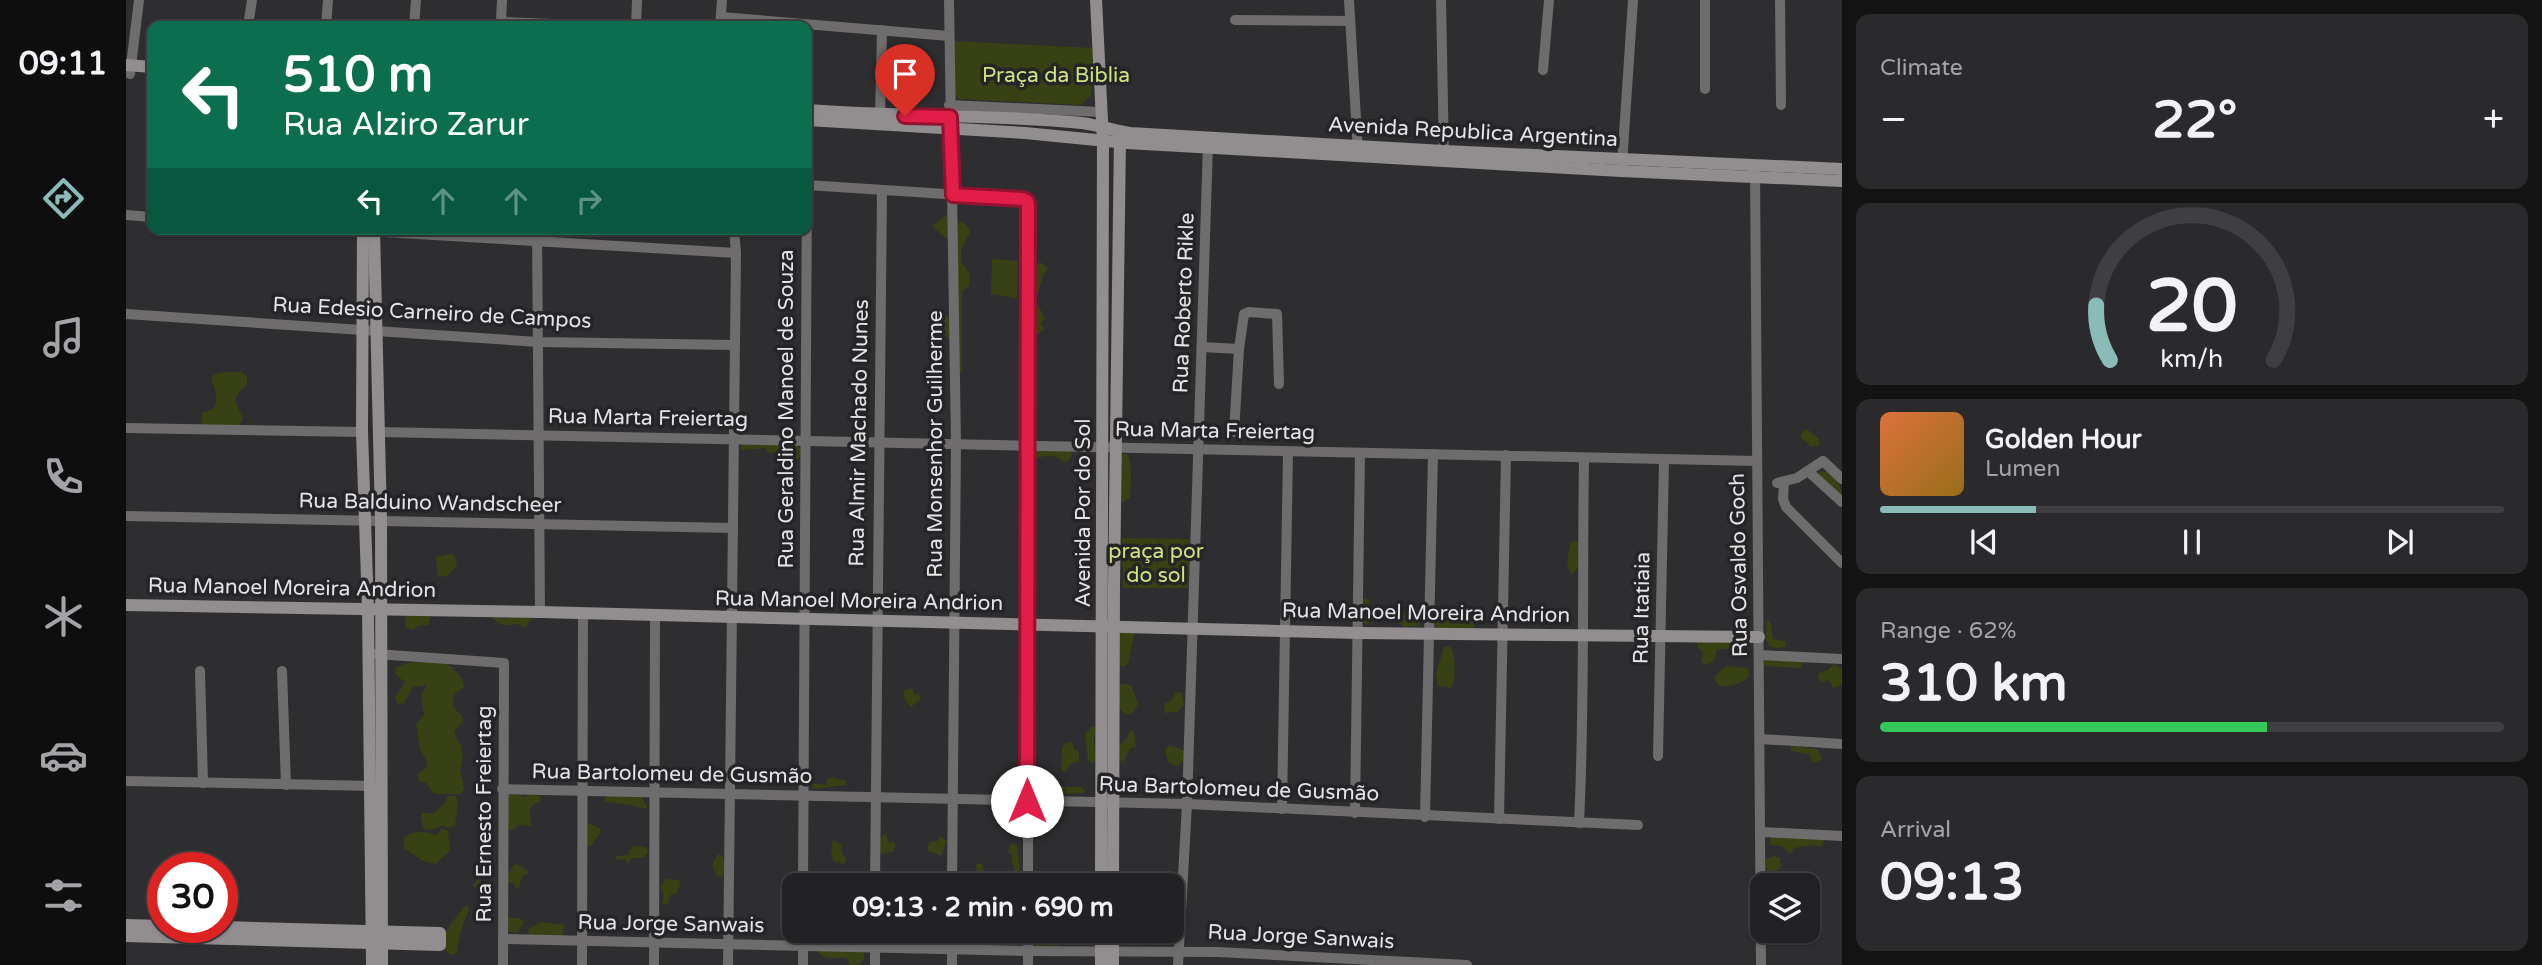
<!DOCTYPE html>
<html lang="en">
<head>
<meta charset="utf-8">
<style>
	body { margin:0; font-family:"Varela Round",sans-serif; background:#2a2a2d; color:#f1f3f6; height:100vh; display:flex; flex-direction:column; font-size:26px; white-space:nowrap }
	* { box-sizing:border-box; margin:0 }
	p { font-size:23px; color:#a2a4a7 }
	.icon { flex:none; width:38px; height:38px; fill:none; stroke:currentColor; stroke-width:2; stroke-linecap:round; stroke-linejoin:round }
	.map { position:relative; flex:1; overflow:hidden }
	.panel { display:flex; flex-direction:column; gap:14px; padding:14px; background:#131314; width:700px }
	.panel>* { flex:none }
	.banner { position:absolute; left:21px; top:21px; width:665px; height:214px; border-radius:14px; box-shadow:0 2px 5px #0004,0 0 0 2px #3f3f42; background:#0b6e4f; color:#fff; overflow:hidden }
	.buttons { position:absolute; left:1624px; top:873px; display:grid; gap:14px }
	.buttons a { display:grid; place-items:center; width:70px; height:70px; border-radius:14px; background:#222225; box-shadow:0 2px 5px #0004,0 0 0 2px #3f3f42; font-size:35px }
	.speed { position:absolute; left:21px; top:852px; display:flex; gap:14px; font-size:35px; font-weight:700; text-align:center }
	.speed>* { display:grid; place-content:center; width:91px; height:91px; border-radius:50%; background:#222225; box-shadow:0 2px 5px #0004,0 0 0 2px #3f3f42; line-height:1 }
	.speed .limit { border:10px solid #d22; background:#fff; color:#111 }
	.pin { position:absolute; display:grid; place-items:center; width:60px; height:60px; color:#fff; margin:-72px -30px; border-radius:50% 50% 50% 0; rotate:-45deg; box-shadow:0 0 7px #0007 }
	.pin .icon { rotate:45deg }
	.me { position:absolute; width:77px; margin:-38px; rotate:0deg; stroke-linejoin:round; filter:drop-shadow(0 0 5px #0008) }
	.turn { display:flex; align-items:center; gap:24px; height:147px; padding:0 21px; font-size:32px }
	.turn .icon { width:91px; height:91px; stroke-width:2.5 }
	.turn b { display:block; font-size:49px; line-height:60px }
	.lanes { display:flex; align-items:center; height:66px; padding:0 21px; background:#0003; justify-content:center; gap:35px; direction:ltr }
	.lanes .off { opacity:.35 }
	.big { font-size:52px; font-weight:800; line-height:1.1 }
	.panel .widget { flex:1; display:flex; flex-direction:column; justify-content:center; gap:10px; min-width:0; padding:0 24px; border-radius:14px; background:#2a2a2d }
	.panel .dial { align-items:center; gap:0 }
	.dial svg { height:182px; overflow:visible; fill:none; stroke:#3f3f42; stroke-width:7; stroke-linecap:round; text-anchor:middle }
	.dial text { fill:#f1f3f6; stroke:none }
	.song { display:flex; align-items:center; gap:21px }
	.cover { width:84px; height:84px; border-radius:10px; background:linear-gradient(135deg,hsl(20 70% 55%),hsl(40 70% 35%)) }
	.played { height:7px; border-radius:4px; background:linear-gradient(90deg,#8bbbb9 25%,#3f3f42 25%) }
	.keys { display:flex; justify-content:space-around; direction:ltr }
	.heat { display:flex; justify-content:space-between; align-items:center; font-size:38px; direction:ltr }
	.charge { height:10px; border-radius:5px; background:linear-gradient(90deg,#34c759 62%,#3f3f42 0) }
	.trip { position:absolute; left:656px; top:873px; width:402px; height:70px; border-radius:14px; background:#222225; box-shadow:0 2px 5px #0004,0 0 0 2px #3f3f42; font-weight:800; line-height:70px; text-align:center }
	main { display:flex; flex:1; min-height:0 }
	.menu { display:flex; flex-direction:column; width:126px; justify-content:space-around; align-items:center; background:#0e0e0f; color:#a2a4a7 }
	.menu .icon { width:49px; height:49px }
	.menu .active { color:#8bbbb9 }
	.menu b { font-size:32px; color:#f1f3f6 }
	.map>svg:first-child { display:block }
</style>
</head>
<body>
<main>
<nav class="menu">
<b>09:11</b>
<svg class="icon active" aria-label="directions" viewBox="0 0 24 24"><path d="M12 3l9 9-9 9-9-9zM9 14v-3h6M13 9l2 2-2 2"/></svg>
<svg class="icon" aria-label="music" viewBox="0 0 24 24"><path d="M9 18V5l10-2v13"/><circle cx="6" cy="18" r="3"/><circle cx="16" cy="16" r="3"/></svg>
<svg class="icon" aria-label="phone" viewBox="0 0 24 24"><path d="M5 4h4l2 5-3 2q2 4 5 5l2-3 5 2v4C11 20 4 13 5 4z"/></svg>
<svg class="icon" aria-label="climate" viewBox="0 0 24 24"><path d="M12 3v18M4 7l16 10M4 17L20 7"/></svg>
<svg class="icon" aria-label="car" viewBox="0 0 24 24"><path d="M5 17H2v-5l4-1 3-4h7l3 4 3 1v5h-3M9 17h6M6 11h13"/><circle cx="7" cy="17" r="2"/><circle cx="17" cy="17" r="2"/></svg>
<svg class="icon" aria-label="filters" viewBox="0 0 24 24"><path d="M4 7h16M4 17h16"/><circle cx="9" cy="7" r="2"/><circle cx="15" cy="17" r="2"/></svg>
</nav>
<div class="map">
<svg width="1716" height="965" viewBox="0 0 1716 965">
	<rect width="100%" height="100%" fill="#2e2e31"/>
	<g fill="#384113">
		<polygon points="827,41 968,48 965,96 954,105 833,99 828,93"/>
		<polygon points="819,216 830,225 836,221 845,231 835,249 835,262 843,273 843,285 836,292 836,372 825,372 825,341 812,327 812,315 823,316 824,242 806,226"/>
		<polygon points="866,259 892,261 891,298 865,294"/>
		<polygon points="914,262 922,269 917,275 910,302 919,318 915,323 919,329 910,335 901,333 902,273"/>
		<path d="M98 372H115L121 376V385C104 399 110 401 117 419L112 427H81L76 422V413L87 409 90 403V393L85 378 89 374Z"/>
		<polygon points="1681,429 1693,439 1694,445 1685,447 1675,437 1676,431"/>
		<polygon points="617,442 670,445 675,449 675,455 671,460 661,452 642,453 639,448 617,450 614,448"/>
		<path d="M939 449 945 452 946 456 940 463C928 454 923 454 908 459L906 456 909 451Z"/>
		<path d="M997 454H1001C1007 463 1005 485 1004 497L997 503 993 502V458Z"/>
		<path d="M1699 471C1710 477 1716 485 1716 497L1693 476V472Z"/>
		<polygon points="996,538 1064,539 1062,588 997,588"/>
		<polygon points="1447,541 1453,542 1451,556 1452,567 1447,574 1444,574 1441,562 1444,543"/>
		<path d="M325 554 329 556 331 565C325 572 322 579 312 576L310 557Z"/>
		<polygon points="1237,598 1243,600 1243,607 1249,616 1241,625 1236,621"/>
		<polygon points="1306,612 1324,615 1331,619 1345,617 1349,628 1333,630 1311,628 1306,623"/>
		<polygon points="1280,613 1292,617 1294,623 1292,626 1278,627 1273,623 1271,617"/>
		<polygon points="280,614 305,615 302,625 295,625 286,630 279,627"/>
		<path d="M366 617 410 618 404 620 400 628 391 624C379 625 374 627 366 617Z"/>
		<polygon points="1641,620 1645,624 1647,639 1659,641 1660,647 1649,648 1643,646 1639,637"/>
		<polygon points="1009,630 1002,664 997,667 994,665 991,632"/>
		<polygon points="1571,641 1617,642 1617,645 1613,649 1591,649 1588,661 1580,665 1575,662 1577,652 1572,648"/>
		<path d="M1318 647H1325C1329 657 1331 678 1325 688L1312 686 1310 673Z"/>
		<polygon points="1639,658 1676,661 1678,663 1674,668 1640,666 1638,664"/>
		<path d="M314 661C325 666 338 675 338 688 328 691 327 697 327 707L336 716 337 722 328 731 331 741 335 745 337 758 334 769 338 788 335 794H308L300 783 293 781 291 774 301 767V761L294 749 290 724 298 714 295 696 301 685 287 687 278 703 272 704 269 698 279 682 269 674 270 667 282 663Z"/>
		<polygon points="1708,664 1716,669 1716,685 1707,688 1703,680 1697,682 1691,678 1694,672 1702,670"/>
		<path d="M1600 666 1620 668 1623 670V676C1616 684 1602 688 1592 685L1588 677Z"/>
		<polygon points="995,684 1005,685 1012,704 1005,715 999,714 992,706 993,686"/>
		<polygon points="786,688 788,695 792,693 795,699 785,707 779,700 777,691"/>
		<polygon points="1050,692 1056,693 1058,705 1051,712 1038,713 1039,703 1045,701"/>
		<path d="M966 726 969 727C971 733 967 736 968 743 969 752 971 754 968 764L962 760 959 735Z"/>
		<polygon points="1005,730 1008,731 1010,747 1004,748 997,763 992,756 993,746 1000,739"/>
		<polygon points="947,742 947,748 953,752 953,761 944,764 939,773 935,768 936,748 940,743"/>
		<polygon points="1044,745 1060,751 1058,760 1051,766 1042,762 1039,749"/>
		<polygon points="1665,746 1691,749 1696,757 1695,760 1686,763 1683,754 1665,751"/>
		<polygon points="705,777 720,781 721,785 686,789 687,783 700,785 702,778"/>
		<polygon points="912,787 954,787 959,790 959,793 909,795 907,793"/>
		<polygon points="379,794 389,794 399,797 404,794 415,796 414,802 408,804 404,809 405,826 392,825 388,830 382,830"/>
		<polygon points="483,795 515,795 521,807 519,809 506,805 480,802 478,799"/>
		<polygon points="321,796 328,796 332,800 329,826 323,828 317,825 305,830 298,829 295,819 295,813 308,813 320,802"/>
		<polygon points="460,822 474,829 475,832 464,847 459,845"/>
		<path d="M316 828 322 831 324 850 310 864 297 861 278 848V838C286 831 301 830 310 836Z"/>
		<polygon points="760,833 763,844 767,841 770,845 768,851 756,854 753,852 755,837"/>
		<polygon points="814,836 821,841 815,856 802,851 801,848 804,842 812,841"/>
		<polygon points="1645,836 1698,839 1698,842 1695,847 1685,845 1668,848 1665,853 1662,853 1656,846 1644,845 1643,842"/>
		<polygon points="707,839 715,844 716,853 720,858 718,864 707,861 705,848"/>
		<polygon points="885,843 891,845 894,870 891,885 880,885 884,881 883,875 889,868 886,863 886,856 882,851"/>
		<polygon points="506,846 520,847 522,852 518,857 505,859 502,864 498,859 491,860 490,856 502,855"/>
		<polygon points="592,854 597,857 599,869 596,878 590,875 586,865"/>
		<polygon points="1648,856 1654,858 1655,867 1644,878 1640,868 1640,859"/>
		<polygon points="853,863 856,864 862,885 848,884 850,879 848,873 851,868 849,865"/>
		<polygon points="391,864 402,871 402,874 396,876 393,888 390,889 388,884 382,882 381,876 388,865"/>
		<polygon points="352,879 366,886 366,905 355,902 355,890 346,886"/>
		<polygon points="540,879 553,880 555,883 550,894 544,895 542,904 536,904 538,895 534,887"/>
		<path d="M341 905 343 910C336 924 333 938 331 953L325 955 318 948C318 947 319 936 319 935 320 930 337 907 341 905Z"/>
		<polygon points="379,917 393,918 398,922 391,933 384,932"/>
		<polygon points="416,922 439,925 436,938 403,936 402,929"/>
		<polygon points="827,931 832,931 833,934 845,933 864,937 876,935 880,939 865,947 842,943 830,945"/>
		<polygon points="903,931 918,931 917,935 920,940 923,940 928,934 940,936 942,941 931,947 908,950"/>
		<path d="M716 949 721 953 733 949 738 953V959L732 965H724L721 958C708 957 700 962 690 950Z"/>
	</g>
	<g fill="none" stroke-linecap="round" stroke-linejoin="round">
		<g stroke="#6e6c6c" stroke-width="10">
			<polyline points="376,0 375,22 480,26"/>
			<polyline points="823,0 830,444 826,886"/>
			<polyline points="1223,0 1232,152"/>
			<polyline points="1315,0 1318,157"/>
			<polyline points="1654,0 1655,105"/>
			<polyline points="595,17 823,36"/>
			<polyline points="1109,20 1224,21"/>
			<polyline points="122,26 126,0"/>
			<polyline points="200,26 202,0"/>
			<polyline points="288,26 290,0"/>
			<polyline points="510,26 511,0"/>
			<polyline points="594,26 596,0"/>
			<polyline points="1417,70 1423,0"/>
			<polyline points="4,74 13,0"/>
			<polyline points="1579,89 1579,0"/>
			<polyline points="823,105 974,112"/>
			<polyline points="754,116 756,30"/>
			<polyline points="1496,164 1507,0"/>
			<polyline points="1629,171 1635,965"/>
			<polyline points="681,185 897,199 901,201 902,205 902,886"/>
			<polyline points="0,215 26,217"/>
			<polyline points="206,229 610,253"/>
			<polyline points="411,229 414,612"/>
			<polyline points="0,314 412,342 609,345"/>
			<polyline points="1076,347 1113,349 1118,314 1123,312 1151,314 1153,384"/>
			<polyline points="0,428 236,432"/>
			<polyline points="253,432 1631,461"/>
			<polyline points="1108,432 1113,349"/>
			<polyline points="1683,472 1716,502"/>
			<polyline points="1651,483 1671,478 1697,461 1716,479"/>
			<polyline points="1658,483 1657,499 1660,507 1716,563"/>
			<polyline points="0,516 607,528"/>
			<polyline points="250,654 378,663 377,965"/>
			<polyline points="1634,655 1716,659"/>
			<polyline points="74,671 77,783"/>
			<polyline points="156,671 160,785"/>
			<polyline points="1634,739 1716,744"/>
			<polyline points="1532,756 1538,460"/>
			<polyline points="0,781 248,786"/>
			<polyline points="376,789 1061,804 1512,825"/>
			<polyline points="1156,809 1162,452"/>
			<polyline points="1229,813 1234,453"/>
			<polyline points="1299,817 1307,454"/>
			<polyline points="1373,819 1380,455"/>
			<path d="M1453 823C1459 701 1456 579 1458 458"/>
			<polyline points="1636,832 1716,836"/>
			<polyline points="677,886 681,185"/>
			<polyline points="749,886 756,191"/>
			<polyline points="377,939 902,951 1091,952 1341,965"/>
			<polyline points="456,965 457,614"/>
			<polyline points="528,965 529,616"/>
			<polyline points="602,965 610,253 608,229"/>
			<polyline points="677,965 677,931"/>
			<polyline points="749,965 749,931"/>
			<polyline points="826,965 826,931"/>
			<polyline points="902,965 902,931"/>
			<polyline points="1052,965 1061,804 1082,144"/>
		</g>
		<g stroke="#928e8f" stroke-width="12">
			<polyline points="970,0 977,141 975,886"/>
			<polyline points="0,65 26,67"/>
			<path d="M681 110C773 117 865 114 956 123 973 125 988 131 1004 133L1318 151 1716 169"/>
			<polyline points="681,120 899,133 1001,143 1495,171 1716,181"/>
			<polyline points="237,229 236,432 242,609 246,965"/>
			<polyline points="248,229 255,520 256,965"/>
			<polyline points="0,605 414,612 1232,633 1633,637"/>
			<polyline points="987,886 988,585 994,137"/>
			<polyline points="0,925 37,926"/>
			<polyline points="975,931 975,965"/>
			<polyline points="987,931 987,965"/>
			<polyline points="0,936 314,945 314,933 96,927"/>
		</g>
	</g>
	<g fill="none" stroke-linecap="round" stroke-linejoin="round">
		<defs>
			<polyline id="route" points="779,116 824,117 827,195 897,199 901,201 902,205 901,801"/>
		</defs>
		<use href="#route" stroke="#92132f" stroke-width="18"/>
		<use href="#route" stroke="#e11d48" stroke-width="12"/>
	</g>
	<g text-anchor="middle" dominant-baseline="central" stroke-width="7" stroke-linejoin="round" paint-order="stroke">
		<g font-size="21" fill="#cee57e" stroke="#252427">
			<text x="930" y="75">Praça da Biblia</text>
			<text x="1030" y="551">praça por<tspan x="1030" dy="24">do sol</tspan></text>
		</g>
		<g font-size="21" fill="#e4e4e6" stroke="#252427">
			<text transform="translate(1347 132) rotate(3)">Avenida Republica Argentina</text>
			<text transform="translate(1058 303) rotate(-88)">Rua Roberto Rikle</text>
			<text transform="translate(306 313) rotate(3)">Rua Edesio Carneiro de Campos</text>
			<text transform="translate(660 409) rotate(-90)">Rua Geraldino Manoel de Souza</text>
			<text transform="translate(522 418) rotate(1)">Rua Marta Freiertag</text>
			<text transform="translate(1089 431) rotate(1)">Rua Marta Freiertag</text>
			<text transform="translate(733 433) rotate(-89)">Rua Almir Machado Nunes</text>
			<text transform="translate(809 444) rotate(-90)">Rua Monsenhor Guilherme</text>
			<text transform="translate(304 503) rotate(1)">Rua Balduino Wandscheer</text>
			<text transform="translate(957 513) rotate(-90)">Avenida Por do Sol</text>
			<text transform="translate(1613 565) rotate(-91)">Rua Osvaldo Goch</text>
			<text transform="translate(166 588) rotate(1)">Rua Manoel Moreira Andrion</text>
			<text transform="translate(733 601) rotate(1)">Rua Manoel Moreira Andrion</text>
			<text transform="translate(1516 608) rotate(-89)">Rua Itatiaia</text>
			<text transform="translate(1300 613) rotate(1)">Rua Manoel Moreira Andrion</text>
			<text transform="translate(546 774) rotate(1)">Rua Bartolomeu de Gusmão</text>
			<text transform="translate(1113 789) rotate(2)">Rua Bartolomeu de Gusmão</text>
			<text transform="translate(358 814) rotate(-90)">Rua Ernesto Freiertag</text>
			<text transform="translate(545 924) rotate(1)">Rua Jorge Sanwais</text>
			<text transform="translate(1175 937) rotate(3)">Rua Jorge Sanwais</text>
		</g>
	</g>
</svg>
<div class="buttons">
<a><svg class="icon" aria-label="layers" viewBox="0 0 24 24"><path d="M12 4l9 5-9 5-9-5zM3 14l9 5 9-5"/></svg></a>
</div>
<div class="speed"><div class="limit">30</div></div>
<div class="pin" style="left:779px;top:116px;background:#d93025"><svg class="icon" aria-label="arrive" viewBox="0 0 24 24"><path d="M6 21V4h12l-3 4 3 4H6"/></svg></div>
<svg class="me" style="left:901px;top:801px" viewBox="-20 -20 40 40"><circle r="19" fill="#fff"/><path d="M0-13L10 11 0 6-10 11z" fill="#e11d48"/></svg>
<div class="trip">09:13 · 2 min · 690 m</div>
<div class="banner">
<div class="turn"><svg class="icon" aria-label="left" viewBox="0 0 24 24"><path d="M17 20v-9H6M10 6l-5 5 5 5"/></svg><div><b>510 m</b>Rua Alziro Zarur</div></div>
<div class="lanes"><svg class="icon" aria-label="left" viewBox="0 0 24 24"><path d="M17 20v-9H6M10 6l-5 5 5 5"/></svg><svg class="icon off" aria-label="ahead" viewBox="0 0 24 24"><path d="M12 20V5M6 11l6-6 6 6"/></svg><svg class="icon off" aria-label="ahead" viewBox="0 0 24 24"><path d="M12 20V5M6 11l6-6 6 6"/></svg><svg class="icon off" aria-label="right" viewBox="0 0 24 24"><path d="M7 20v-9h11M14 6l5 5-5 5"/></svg></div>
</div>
</div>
<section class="panel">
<div class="widget"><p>Climate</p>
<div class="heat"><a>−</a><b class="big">22°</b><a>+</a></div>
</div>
<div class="widget dial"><svg viewBox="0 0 100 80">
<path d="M14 69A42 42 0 1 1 86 69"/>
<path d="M14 69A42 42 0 0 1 8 45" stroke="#8bbbb9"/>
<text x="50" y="56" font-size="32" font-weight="700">20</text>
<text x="50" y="72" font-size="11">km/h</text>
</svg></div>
<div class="widget">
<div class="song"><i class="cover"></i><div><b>Golden Hour</b><p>Lumen</p></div></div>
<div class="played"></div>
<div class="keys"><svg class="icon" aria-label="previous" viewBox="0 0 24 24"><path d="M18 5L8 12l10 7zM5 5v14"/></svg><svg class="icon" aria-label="pause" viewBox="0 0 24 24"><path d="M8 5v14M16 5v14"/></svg><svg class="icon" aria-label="next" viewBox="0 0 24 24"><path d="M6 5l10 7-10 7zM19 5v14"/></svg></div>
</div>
<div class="widget"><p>Range · 62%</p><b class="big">310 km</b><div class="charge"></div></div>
<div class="widget"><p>Arrival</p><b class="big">09:13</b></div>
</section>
</main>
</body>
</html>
